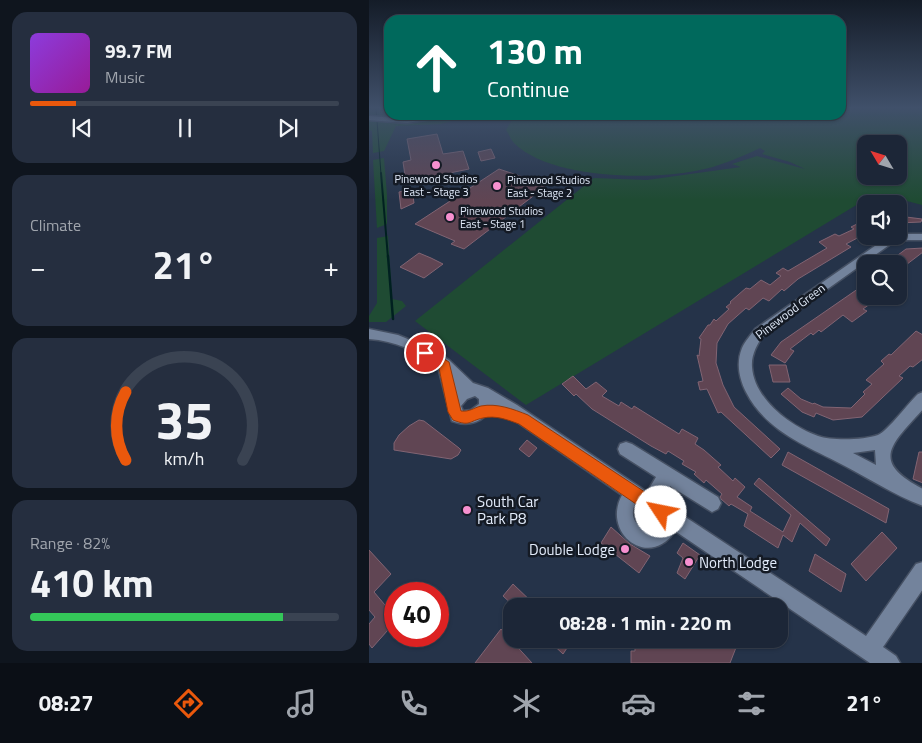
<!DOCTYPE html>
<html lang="en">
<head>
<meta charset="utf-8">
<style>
	body { margin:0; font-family:"Titillium Web",sans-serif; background:#252e3f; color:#f1f3f6; height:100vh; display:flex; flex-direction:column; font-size:19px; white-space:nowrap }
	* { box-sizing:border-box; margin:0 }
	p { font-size:16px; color:#a0a5ad }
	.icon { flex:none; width:28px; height:28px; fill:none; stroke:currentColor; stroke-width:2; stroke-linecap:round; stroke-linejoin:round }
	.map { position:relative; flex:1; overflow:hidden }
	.panel { display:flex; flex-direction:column; gap:12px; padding:12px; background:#0f151e; width:369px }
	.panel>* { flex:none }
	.top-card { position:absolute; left:15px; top:15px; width:462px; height:105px; border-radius:15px; box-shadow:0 1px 4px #0004,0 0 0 1px #3a4352; background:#00695c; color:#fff; overflow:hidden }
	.needle { width:32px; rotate:308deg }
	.tools { position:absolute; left:488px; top:135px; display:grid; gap:10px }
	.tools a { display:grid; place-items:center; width:50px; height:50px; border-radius:10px; background:#1c2637; box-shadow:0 1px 4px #0004,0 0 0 1px #3a4352; font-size:25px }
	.speed { position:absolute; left:15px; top:582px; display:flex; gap:10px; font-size:25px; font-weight:700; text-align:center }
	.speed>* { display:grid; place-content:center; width:65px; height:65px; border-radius:50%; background:#1c2637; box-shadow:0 1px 4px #0004,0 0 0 1px #3a4352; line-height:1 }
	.speed .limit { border:8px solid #d22; background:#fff; color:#111 }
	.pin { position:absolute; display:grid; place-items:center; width:42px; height:42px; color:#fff; margin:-21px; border:2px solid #fff; border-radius:50%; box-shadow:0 1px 5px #0007 }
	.me { position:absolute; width:55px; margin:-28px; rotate:304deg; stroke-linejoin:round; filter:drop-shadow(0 0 4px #0008) }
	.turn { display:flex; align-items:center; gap:18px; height:105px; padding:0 20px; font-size:22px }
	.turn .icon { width:65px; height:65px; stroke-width:2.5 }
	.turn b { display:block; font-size:35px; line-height:42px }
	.big { font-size:38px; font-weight:700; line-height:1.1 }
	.panel .widget { flex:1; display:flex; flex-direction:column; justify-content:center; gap:8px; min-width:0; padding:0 18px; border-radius:15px; background:#252e3f }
	.panel .dial { align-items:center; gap:0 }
	.dial svg { height:130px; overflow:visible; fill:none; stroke:#3a4352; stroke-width:7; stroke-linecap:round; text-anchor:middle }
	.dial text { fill:#f1f3f6; stroke:none }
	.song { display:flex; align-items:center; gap:15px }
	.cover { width:60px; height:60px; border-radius:8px; background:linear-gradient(135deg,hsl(270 70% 55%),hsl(300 70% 35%)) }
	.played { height:5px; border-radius:2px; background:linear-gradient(90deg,#ea580c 15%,#3a4352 15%) }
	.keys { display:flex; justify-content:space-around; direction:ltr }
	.heat { display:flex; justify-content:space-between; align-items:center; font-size:28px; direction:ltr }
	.charge { height:8px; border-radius:4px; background:linear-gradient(90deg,#34c759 82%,#3a4352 0) }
	.trip { position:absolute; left:134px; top:598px; width:285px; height:50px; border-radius:15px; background:#1c2637; box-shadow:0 1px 4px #0004,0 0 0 1px #3a4352; font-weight:700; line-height:50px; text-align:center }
	.dock { display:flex; height:80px; justify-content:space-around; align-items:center; background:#0b0f16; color:#a0a5ad }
	.dock .icon { width:35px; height:35px }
	.dock .on { color:#ea580c }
	.dock b { font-size:22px; color:#f1f3f6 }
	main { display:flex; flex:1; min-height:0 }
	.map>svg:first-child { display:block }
</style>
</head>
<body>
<main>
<section class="panel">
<div class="widget">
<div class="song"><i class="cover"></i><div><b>99.7 FM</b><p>Music</p></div></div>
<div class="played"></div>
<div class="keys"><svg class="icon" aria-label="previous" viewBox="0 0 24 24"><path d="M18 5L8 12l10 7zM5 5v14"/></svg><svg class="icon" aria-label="pause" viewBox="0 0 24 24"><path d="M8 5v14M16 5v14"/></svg><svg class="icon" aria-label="next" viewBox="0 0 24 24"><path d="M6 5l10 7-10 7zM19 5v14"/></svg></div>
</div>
<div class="widget"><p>Climate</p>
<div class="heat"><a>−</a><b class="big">21°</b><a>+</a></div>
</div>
<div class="widget dial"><svg viewBox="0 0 100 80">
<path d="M14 69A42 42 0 1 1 86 69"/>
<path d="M14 69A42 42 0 0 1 14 27" stroke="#ea580c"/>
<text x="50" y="56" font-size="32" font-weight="700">35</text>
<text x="50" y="72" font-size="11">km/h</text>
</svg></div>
<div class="widget"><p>Range · 82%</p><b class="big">410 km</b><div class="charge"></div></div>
</section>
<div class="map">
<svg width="554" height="663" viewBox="0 0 554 663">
	<rect width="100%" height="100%" fill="#253349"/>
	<g fill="#1f4b33" fill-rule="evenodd">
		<polygon points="0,107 20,107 20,115 75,115 34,119 0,116"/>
		<path d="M473 107H553V205L519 196 499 198 157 405 46 321 225 178 278 180 372 167 363 164 388 156 436 169 421 162 393 154 396 151 391 148C370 158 349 167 326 171 279 180 181 179 145 143 142 140 140 134 137 130L144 118 150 115H472ZM496 144H529V176H496Z"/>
		<path d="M91 115H105L72 124 27 126 15 151 4 153 3 131 0 130V119C31 122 60 122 91 115Z"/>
		<polygon points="15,158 18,195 18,224 8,228 4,160"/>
		<polygon points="19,236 23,299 33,301 37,306 17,322 0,322 0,316 8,303 8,238"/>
	</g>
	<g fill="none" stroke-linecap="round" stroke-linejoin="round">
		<polyline stroke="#002020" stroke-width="1" points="7,107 12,174"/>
		<polyline stroke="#002020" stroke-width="2" points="12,173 19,258"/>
		<polyline stroke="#002020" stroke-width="2.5" points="19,256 24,319"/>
	</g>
	<g fill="#604553" stroke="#816473">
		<polygon points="68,134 74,154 94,151 100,169 37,182 34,162 42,160 38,139"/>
		<polygon points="122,149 126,158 112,161 109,152"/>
		<polygon points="130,169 160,179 157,181 176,187 95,249 82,244 86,241 46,224"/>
		<polygon points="43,189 45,203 32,209 30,192"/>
		<polygon points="529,216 553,219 552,222 529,223"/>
		<polygon points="492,222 496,225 496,234 477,244 482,247 429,279 415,291 413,289 400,301 394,298 380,310 377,308 359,324 348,343 347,363 354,385 365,407 411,449 402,458 352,412 349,413 338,389 331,390 329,382 334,381 328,355 330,356 332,339 330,338 339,325 341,325 345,319 347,321 360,309 357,307 362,303 361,302 377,288 381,289 392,280 401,285 412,276 407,273 414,268 419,271 458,248 450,242 466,234 470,236 485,229 482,227"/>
		<polygon points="554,248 554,252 529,271 529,264 517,264 537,249"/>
		<polygon points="50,253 62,258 74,264 55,278 31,267"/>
		<polygon points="496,284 496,296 512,296 494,309 498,311 483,322 474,315 452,332 450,330 444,335 442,333 421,349 425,351 416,363 402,355 412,342"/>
		<polygon points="547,331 554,335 554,359 544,367 541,366 530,376 534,378 493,417 464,420 447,413 445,417 433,412 412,394 419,388 432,399 444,404 445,403 454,407 482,408 496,394 494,392 503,384 497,380 515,364 512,361 520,354 522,355"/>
		<polygon points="400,365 417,365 421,382 404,382"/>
		<polygon points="204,376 217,389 227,382 238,391 233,396 250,406 252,402 263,409 265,406 310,434 313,429 329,438 326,444 335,450 352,465 349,467 364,481 366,478 376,487 368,497 383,507 381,511 414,532 422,515 385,484 390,478 461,539 457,546 431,523 423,542 414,535 409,548 375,526 379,514 362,504 360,506 352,499 351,497 353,494 337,480 335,483 325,474 327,472 313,464 315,461 299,451 297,454 282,446 223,409 207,394 205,396 193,384"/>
		<polygon points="50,420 55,421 90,448 92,450 89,455 82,459 25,450 25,443 30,435 40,426"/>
		<polygon points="158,440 168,448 160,457 150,449"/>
		<polygon points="419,452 520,509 517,523 413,465"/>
		<polygon points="550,452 554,452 554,483 544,479"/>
		<polygon points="242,527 261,544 281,556 270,573 232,543"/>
		<polygon points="513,532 528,548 497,581 482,564"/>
		<polygon points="314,543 331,555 316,579 308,573 314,558 308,553"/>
		<polygon points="0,550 22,574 5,592 21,611 26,606 26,622 3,648 0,644 0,624 6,617 0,610"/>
		<polygon points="446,554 477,574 472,592 440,571"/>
		<polygon points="144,584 167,606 145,606 134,596"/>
		<polygon points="132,629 163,663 106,663"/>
		<polygon points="178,639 204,639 194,654"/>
		<polygon points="274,639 361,639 368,645 361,663 262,663 262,651 266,651 266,640"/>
	</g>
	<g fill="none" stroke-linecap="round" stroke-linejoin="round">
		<defs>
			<g id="minor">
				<polygon points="68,115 87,115 38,123 0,120 0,116 38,119"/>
				<path d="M539 234H554V240H539L523 243 394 335C388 345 382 355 383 367 385 399 421 426 449 436 463 441 495 440 509 435 519 431 540 402 549 394L554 392V409C524 443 499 461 554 489V506C525 495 499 478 472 464 436 445 397 431 377 392 370 378 367 363 373 348 376 341 382 335 386 329L516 239ZM506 450 507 465 484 453Z"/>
				<path d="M0 329 29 335 63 349 80 360 104 383 119 388 148 405 278 492 287 477 251 454 249 449 251 444 257 442 263 444 349 497 352 503 349 509 343 512 301 486 292 501 497 636 547 564 554 562V589L514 647 527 656 531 663H501L306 531C281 570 232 534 253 495L138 415 123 406C115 423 99 427 83 421L69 367C49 351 26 341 0 339ZM106 396 110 399V404L102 410 94 411 92 406 98 399ZM266 504 292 521 286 529H275C265 523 261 515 266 504Z"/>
			</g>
		</defs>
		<use href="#minor" stroke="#455063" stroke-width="3"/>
		<use href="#minor" fill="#73839c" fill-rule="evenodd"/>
	</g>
	<linearGradient id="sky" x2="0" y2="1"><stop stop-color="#141c28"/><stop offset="0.54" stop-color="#40506a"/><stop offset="1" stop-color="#40506a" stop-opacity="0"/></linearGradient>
	<rect width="554" height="200" fill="url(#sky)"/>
	<path fill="#ea580c" stroke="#983908" d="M56 348 80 362 92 411C101 412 104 408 112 406 128 403 144 409 159 415L297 506 299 512 297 517 292 519 286 517 150 424C139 420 127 415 114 418 99 421 102 427 84 420L79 412 70 368 52 356 50 353 52 350Z"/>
	<g fill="#f690cf" stroke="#141a24" stroke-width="2">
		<circle cx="67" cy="165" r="5"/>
		<circle cx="128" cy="186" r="5"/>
		<circle cx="81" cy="217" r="5"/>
		<circle cx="98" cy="510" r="5"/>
		<circle cx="256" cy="549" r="5"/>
		<circle cx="320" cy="562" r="5"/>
	</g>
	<g text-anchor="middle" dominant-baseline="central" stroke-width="5" stroke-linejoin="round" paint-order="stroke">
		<g font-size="11" fill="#e2ebfa" stroke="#141a24" text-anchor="start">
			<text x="67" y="179" text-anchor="middle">Pinewood Studios<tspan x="67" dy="13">East - Stage 3</tspan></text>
			<text x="138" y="180">Pinewood Studios<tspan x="138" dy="13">East - Stage 2</tspan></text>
			<text x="91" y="211">Pinewood Studios<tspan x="91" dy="13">East - Stage 1</tspan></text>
		</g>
		<g font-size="12" fill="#e2ebfa" stroke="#141a24">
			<text transform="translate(421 311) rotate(-37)">Pinewood Green</text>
		</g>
		<g font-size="15" fill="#e2ebfa" stroke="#141a24" text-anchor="start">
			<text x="108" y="501">South Car<tspan x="108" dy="17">Park P8</tspan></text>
			<text x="246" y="549" text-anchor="end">Double Lodge</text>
			<text x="330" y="562">North Lodge</text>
		</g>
	</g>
</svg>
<div class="tools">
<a><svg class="needle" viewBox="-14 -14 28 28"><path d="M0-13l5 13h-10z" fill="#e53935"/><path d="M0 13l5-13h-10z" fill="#a0a5ad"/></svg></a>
<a><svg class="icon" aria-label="sound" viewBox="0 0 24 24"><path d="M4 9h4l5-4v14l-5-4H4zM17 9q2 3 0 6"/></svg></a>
<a><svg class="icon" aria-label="search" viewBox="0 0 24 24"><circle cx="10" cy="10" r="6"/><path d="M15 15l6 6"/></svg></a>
</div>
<div class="speed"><div class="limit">40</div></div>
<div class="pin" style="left:56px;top:353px;background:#d93025"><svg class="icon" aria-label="arrive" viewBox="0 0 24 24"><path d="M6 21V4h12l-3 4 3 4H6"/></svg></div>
<svg class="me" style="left:292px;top:512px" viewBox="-20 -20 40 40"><circle r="19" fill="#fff"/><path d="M0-13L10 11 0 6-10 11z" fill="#ea580c"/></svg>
<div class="trip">08:28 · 1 min · 220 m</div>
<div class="top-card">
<div class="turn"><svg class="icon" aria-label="ahead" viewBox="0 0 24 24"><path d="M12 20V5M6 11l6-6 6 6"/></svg><div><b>130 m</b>Continue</div></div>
</div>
</div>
</main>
<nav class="dock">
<b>08:27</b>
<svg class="icon on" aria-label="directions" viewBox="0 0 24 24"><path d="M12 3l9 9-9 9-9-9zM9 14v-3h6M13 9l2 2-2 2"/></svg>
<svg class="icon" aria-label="music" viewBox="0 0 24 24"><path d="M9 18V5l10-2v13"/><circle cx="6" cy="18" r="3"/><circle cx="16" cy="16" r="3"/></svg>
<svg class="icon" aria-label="phone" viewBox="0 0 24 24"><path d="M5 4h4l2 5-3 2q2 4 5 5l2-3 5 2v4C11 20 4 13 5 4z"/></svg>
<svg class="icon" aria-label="climate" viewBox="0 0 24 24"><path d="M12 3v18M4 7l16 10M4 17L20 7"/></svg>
<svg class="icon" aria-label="car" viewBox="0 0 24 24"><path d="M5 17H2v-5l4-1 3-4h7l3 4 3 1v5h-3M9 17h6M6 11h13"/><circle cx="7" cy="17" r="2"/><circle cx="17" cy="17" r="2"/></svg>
<svg class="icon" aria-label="filters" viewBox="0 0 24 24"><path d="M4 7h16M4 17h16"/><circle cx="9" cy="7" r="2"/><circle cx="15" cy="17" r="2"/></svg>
<b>21°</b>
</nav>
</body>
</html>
